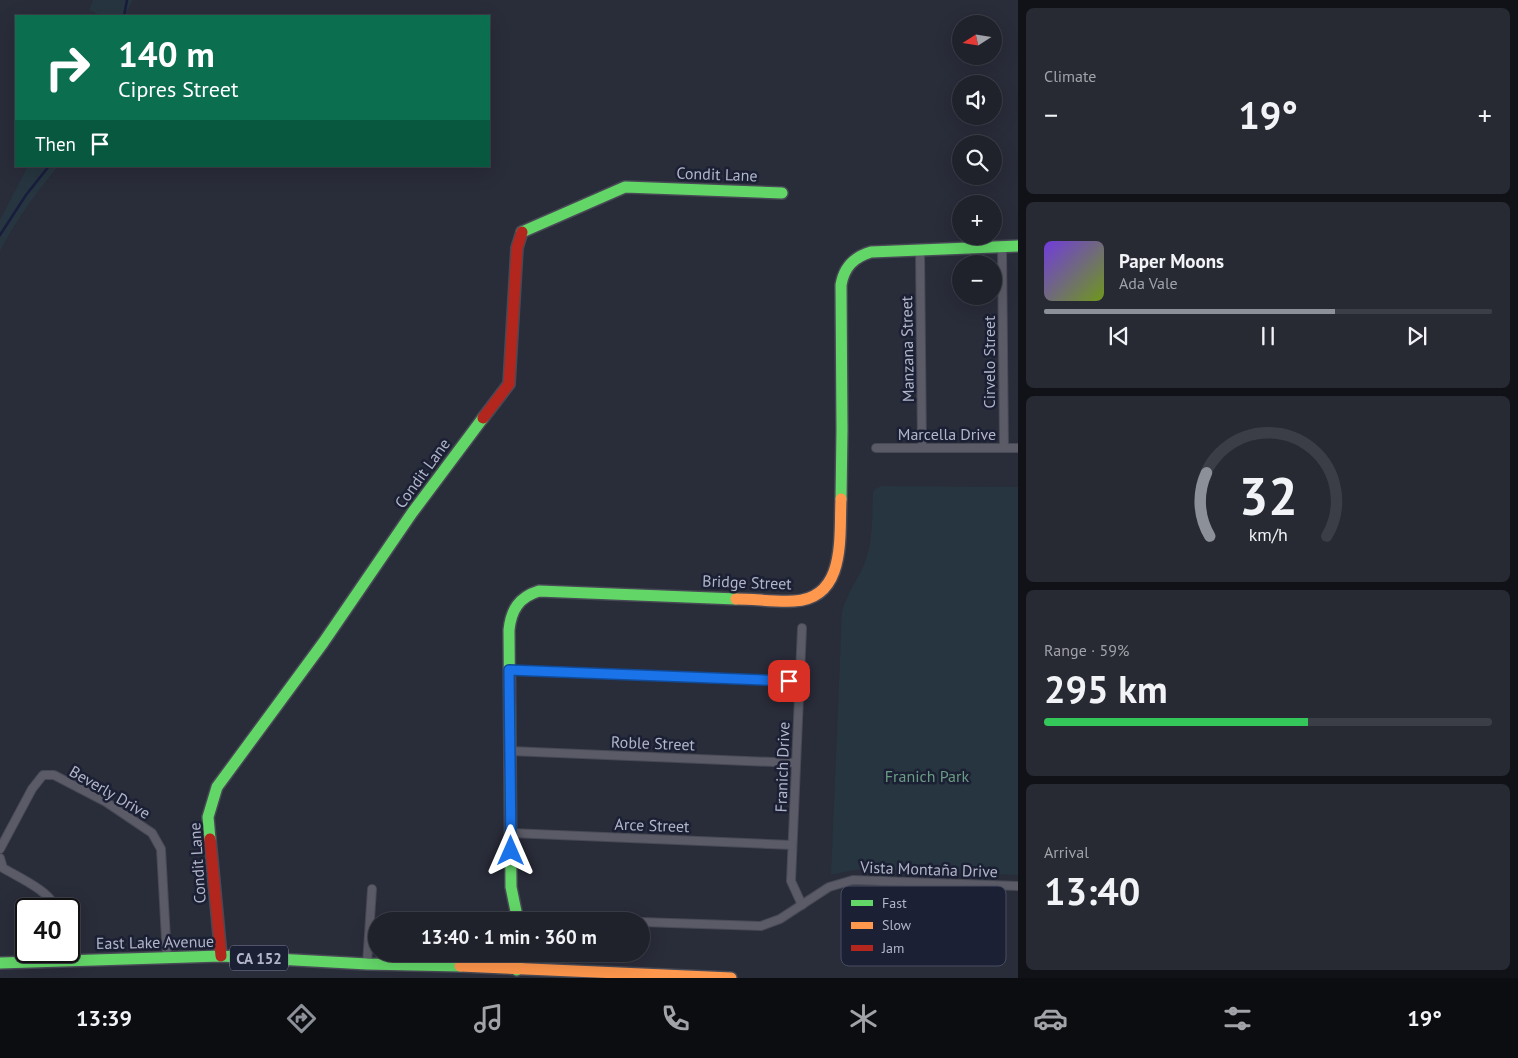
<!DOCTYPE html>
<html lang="en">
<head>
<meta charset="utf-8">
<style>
	body { margin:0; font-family:"PT Sans",sans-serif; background:#272933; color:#f1f3f6; height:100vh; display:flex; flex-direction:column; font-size:19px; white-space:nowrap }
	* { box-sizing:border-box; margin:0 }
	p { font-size:16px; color:#a1a3a9 }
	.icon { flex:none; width:28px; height:28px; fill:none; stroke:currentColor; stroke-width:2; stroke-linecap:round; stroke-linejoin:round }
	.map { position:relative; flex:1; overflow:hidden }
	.details { display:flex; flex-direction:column; gap:8px; padding:8px; background:#111218; width:500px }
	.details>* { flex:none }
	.top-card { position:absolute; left:15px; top:15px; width:475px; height:152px; border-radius:0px; box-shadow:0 5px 20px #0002,0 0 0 1px #3c3e47; background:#0b6e4f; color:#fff; overflow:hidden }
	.needle { width:32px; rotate:258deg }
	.fabs { position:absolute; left:952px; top:15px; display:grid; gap:10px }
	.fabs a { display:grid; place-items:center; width:50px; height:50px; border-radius:50%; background:#1f212b; box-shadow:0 5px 20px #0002,0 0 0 1px #3c3e47; font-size:25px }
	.speed { position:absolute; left:15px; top:898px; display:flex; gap:10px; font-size:25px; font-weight:700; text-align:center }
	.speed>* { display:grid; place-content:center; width:65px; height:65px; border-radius:50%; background:#1f212b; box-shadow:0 5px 20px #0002,0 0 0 1px #3c3e47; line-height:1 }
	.speed .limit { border:2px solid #111; border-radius:8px; background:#fff; color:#111 }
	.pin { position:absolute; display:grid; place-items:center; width:42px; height:42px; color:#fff; margin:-21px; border-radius:10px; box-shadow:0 2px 8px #0006 }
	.me { position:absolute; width:55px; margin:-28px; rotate:0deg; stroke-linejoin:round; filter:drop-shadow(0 0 4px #0008) }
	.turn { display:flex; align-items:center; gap:18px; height:105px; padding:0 20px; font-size:22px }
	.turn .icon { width:65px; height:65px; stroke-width:2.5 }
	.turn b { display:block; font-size:35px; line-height:42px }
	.then { display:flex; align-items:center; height:48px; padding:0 20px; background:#0003; gap:10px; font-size:19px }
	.big { font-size:38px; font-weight:700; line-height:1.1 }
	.details .card { flex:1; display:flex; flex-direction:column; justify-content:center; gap:8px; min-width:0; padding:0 18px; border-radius:8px; background:#272933 }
	.details .dial { align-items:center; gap:0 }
	.dial svg { height:130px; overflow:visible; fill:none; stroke:#3c3e47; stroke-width:7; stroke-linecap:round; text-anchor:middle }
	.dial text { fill:#f1f3f6; stroke:none }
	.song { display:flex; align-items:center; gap:15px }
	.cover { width:60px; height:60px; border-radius:8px; background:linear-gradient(135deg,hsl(260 70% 55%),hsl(80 70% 35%)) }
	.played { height:5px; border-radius:2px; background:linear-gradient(90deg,#8c9099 65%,#3c3e47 65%) }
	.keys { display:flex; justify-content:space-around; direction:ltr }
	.heat { display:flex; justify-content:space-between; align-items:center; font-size:28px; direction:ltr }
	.charge { height:8px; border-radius:4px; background:linear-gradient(90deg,#34c759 59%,#3c3e47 0) }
	.trip { position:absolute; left:368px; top:912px; width:282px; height:50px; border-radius:25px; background:#1f212b; box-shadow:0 5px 20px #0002,0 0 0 1px #3c3e47; font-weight:700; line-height:50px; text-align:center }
	.dock { display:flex; height:80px; justify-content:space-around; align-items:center; background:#0c0d11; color:#a1a3a9 }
	.dock .icon { width:35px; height:35px }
	.dock .current { color:#8c9099 }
	.dock b { font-size:22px; color:#f1f3f6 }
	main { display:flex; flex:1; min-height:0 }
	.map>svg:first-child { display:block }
</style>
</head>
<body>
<main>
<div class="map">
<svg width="1018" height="978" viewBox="0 0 1018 978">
	<rect width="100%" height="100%" fill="#292c39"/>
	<g fill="#26353f">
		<polygon points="93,0 133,0 124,16 102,16 89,10"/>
		<path d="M28 166H58C36 193 16 220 0 251V220Z"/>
		<path d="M881 486 1018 487V875L863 869 849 871 831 875 842 612C846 593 860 578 866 559 873 539 872 515 873 493L875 489Z"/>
	</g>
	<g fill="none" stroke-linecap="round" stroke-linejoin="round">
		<g stroke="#181d3d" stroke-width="2.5">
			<polyline points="124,16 127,0"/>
			<polyline points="0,235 26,195 49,166"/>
		</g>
		<defs>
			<g id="street">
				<polyline points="1002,246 1004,448"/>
				<polyline points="920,250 922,448"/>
				<polyline points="876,448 1018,448"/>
				<polyline points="802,628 791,881 802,905"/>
				<polyline points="509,670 799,681"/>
				<polyline points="510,751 796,763"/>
				<polyline points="511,833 792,845"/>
				<polyline points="0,849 32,789 43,775 54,775 106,802 152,833 161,849 167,957"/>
				<path d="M0 858 3 868C16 876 54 893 55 909"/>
				<polyline points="517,917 635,921"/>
				<polyline points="641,922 761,926 780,919 829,887 853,880 1018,886"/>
				<polyline points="367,964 372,889"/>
			</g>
			<g id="fast">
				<polyline points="522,232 625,187 782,193"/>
				<path d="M841 499 842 430 841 285C844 267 854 257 871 252L1018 246"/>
				<polyline points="210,839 208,817 217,787 323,643 412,513 483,418"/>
				<path d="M518 921 511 887 509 630C511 610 519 597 539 591L736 599"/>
				<polyline points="0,963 221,956 367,964 460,966"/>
				<polyline points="517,970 519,954"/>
			</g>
			<g id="slow">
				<path d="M736 599C755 599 775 602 794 601 847 598 839 536 841 499"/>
				<polyline points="460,966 731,978"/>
			</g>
			<g id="jam">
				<polyline points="483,418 509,384 517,248 522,232"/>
				<polyline points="210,839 221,956"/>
			</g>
		</defs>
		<use href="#street" stroke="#474955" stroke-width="10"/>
		<use href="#fast" stroke="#474955" stroke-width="14"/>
		<use href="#slow" stroke="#474955" stroke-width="14"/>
		<use href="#jam" stroke="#474955" stroke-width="14"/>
		<use href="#street" stroke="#5a5b66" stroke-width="8"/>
		<use href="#fast" stroke="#63d668" stroke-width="11"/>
		<use href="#slow" stroke="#ff974d" stroke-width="11"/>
		<use href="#jam" stroke="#b3261e" stroke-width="11"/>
	</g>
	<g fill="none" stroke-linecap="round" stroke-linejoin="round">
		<defs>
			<polyline id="route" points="511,851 509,670 789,681"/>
		</defs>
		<use href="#route" stroke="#114b97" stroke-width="12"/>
		<use href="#route" stroke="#1a73e8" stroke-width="9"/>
	</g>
	<g text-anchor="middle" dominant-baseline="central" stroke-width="5" stroke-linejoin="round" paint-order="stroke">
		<rect fill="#1c2034" stroke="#86899d" stroke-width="1" x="230" y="945.5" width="58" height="25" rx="4"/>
		<g font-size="15" font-weight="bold" fill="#b3b6ca">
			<text x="259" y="958">CA 152</text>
		</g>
		<g font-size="16" fill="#b3b6ca" stroke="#1c2034">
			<text transform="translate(717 174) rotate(2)">Condit Lane</text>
			<text transform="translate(907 349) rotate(-91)">Manzana Street</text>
			<text transform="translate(989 362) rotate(-90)">Cirvelo Street</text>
			<text x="947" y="434">Marcella Drive</text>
			<text transform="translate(422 473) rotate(-54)">Condit Lane</text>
			<text transform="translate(747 582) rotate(2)">Bridge Street</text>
			<text transform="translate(653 743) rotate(2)">Roble Street</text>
			<text transform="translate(782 767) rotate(-88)">Franich Drive</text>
			<text transform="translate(110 792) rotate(30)">Beverly Drive</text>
			<text transform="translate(652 825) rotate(2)">Arce Street</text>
			<text transform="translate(197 863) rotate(-94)">Condit Lane</text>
			<text transform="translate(929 869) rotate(2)">Vista Montaña Drive</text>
			<text transform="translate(155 942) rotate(-1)">East Lake Avenue</text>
		</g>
		<g font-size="16" fill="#699c82" stroke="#1c2034">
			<text x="927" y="776">Franich Park</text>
		</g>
	</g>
	<rect x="841" y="886" width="165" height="80" rx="8" fill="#1c2034" stroke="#494d61" stroke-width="1"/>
	<rect x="851" y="900" width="22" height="6" fill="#63d668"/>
	<rect x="851" y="922" width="22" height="7" fill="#ff974d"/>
	<rect x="851" y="945" width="22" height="6" fill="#b3261e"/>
	<g font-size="14" fill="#b3b6ca">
		<text x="882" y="908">Fast</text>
		<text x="882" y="930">Slow</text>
		<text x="882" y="953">Jam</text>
	</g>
</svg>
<div class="fabs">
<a><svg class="needle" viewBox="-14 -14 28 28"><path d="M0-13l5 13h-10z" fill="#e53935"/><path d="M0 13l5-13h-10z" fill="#a1a3a9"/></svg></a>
<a><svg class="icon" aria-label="sound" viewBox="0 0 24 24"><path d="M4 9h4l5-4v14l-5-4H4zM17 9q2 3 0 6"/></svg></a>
<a><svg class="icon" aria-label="search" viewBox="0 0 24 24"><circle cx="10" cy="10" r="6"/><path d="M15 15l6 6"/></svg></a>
<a>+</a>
<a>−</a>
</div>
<div class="speed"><div class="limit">40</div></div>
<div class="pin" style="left:789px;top:681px;background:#d93025"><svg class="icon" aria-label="arrive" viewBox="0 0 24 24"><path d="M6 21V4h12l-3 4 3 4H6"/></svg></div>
<svg class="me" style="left:511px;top:851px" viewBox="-20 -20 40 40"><path d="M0-17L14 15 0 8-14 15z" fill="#1a73e8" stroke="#fff" stroke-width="4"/></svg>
<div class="trip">13:40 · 1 min · 360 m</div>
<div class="top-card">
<div class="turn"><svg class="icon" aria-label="right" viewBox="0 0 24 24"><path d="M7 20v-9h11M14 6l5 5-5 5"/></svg><div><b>140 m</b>Cipres Street</div></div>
<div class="then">Then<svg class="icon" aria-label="arrive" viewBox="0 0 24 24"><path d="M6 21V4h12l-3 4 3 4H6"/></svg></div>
</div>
</div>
<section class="details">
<div class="card"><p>Climate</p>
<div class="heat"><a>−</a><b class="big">19°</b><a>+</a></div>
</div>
<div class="card">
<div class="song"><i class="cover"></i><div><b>Paper Moons</b><p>Ada Vale</p></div></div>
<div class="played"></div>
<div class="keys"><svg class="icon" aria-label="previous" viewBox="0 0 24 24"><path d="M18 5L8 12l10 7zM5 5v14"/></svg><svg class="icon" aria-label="pause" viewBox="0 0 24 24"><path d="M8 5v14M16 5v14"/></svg><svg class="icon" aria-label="next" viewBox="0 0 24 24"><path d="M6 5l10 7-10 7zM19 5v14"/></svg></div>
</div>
<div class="card dial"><svg viewBox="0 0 100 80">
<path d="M14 69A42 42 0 1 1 86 69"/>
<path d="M14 69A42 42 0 0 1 12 30" stroke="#8c9099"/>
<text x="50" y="56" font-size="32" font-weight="700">32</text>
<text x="50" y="72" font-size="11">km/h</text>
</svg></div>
<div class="card"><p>Range · 59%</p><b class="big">295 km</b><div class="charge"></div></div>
<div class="card"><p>Arrival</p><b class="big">13:40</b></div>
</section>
</main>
<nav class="dock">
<b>13:39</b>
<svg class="icon current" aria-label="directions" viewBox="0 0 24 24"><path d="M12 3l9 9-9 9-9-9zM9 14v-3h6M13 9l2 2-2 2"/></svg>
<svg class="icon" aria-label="music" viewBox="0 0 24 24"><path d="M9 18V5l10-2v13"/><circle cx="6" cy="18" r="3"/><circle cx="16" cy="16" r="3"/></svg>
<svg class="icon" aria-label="phone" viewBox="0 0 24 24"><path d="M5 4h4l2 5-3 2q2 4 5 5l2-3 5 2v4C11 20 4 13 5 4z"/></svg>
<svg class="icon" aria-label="climate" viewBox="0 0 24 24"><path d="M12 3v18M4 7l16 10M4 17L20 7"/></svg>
<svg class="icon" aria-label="car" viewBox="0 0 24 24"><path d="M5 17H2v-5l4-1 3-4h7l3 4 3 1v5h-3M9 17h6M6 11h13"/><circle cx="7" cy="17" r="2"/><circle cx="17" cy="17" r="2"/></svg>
<svg class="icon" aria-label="filters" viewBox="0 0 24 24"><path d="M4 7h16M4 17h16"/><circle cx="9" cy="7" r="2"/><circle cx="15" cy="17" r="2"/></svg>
<b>19°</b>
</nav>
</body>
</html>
